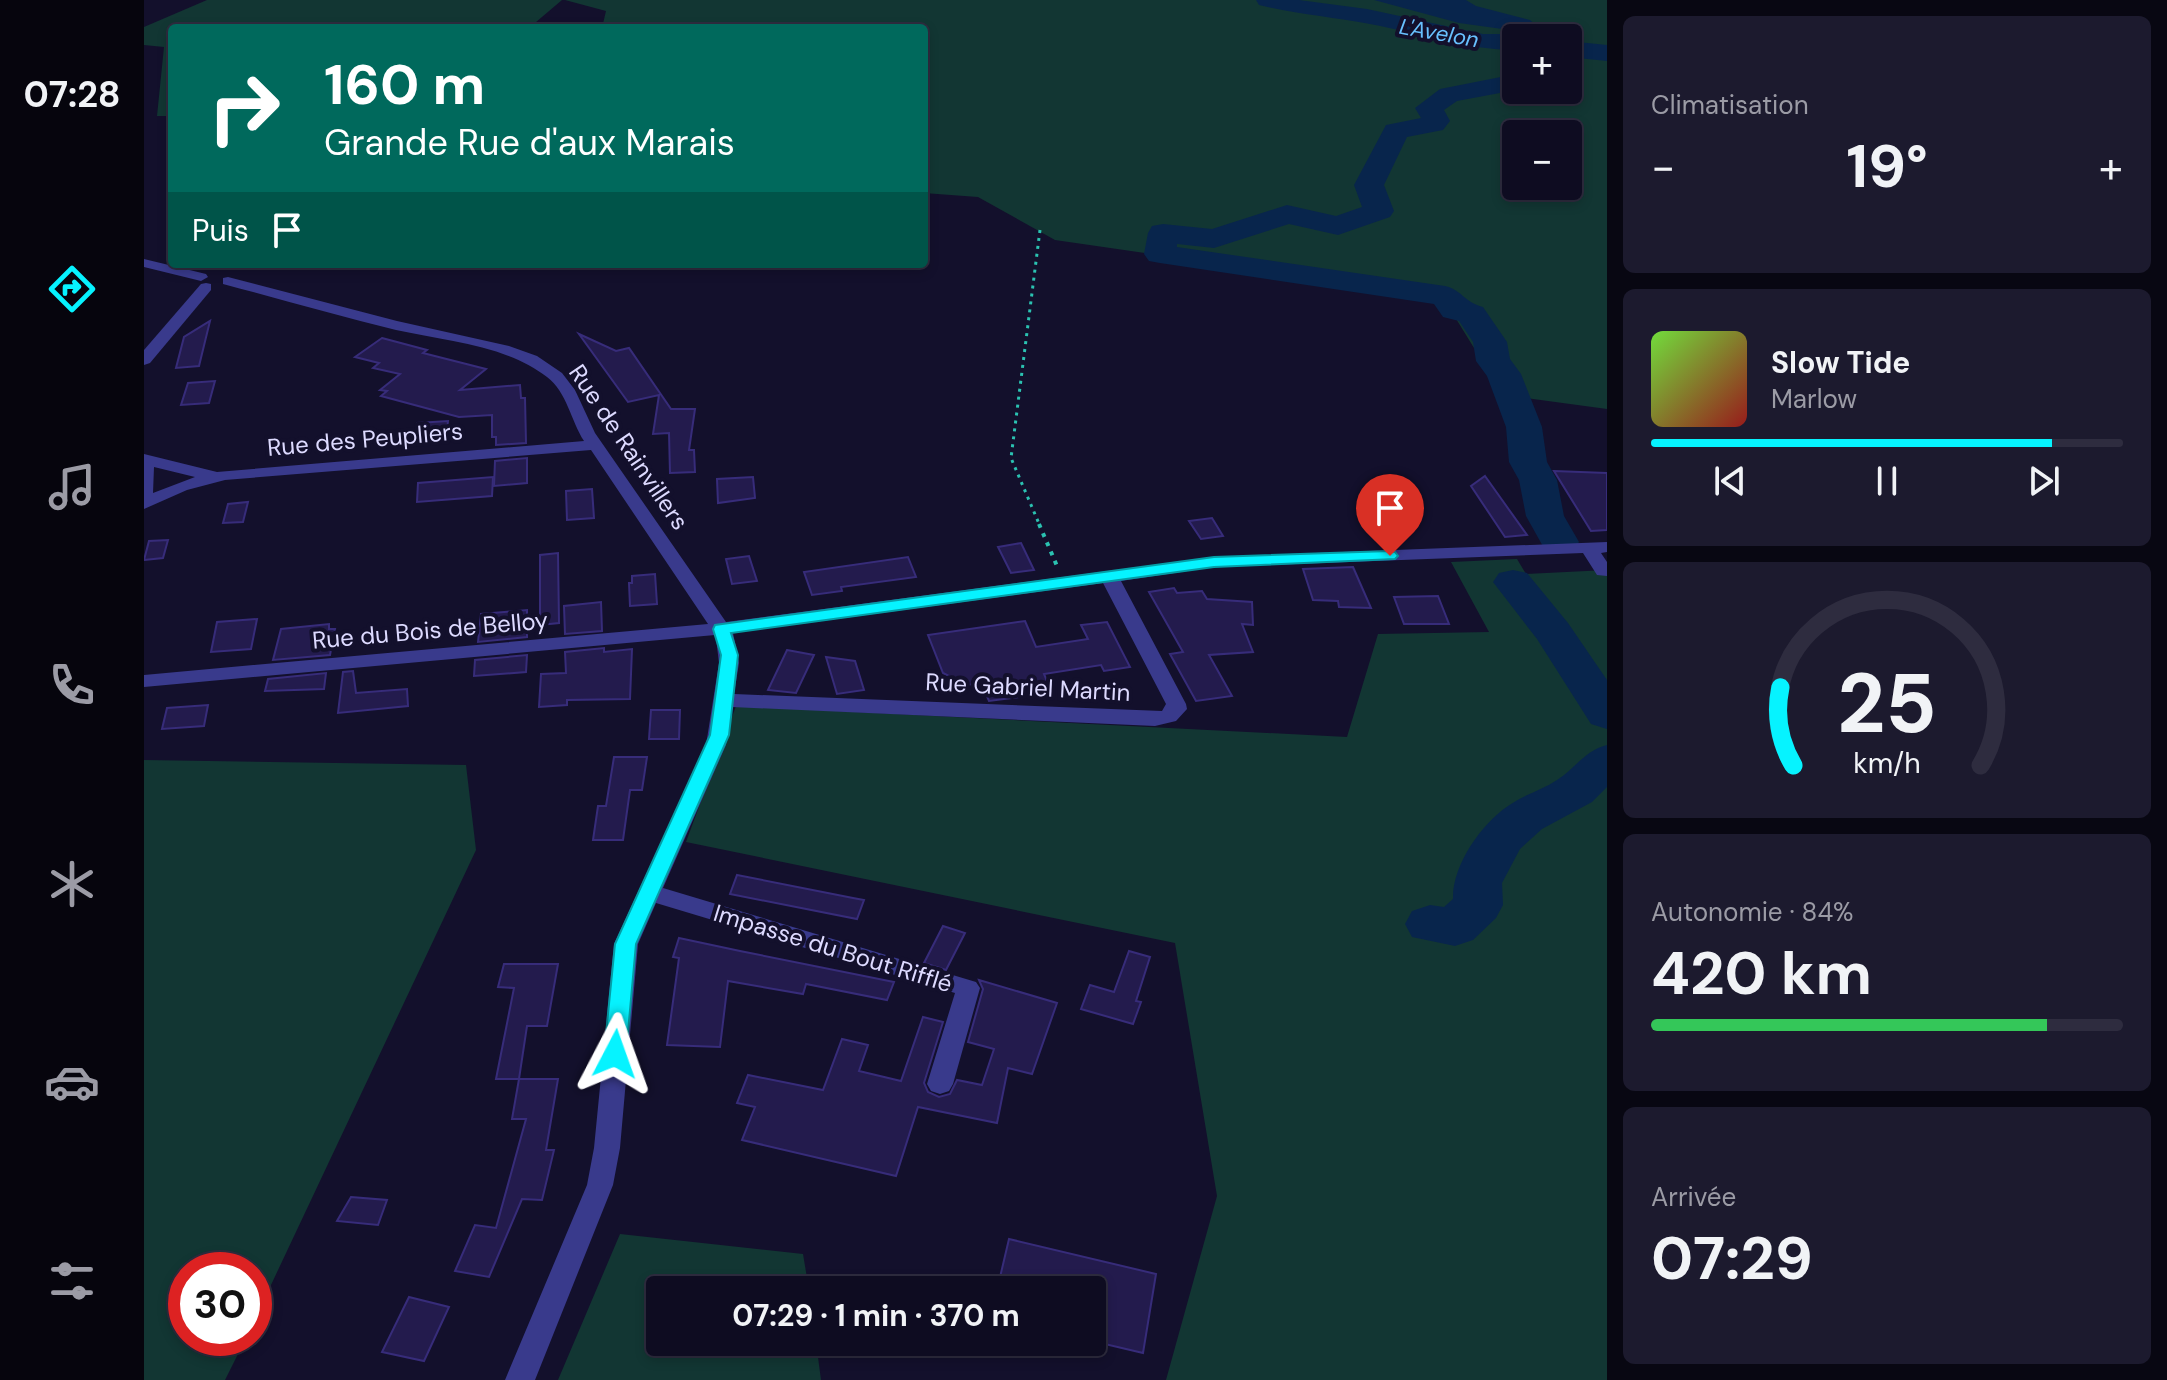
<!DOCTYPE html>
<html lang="fr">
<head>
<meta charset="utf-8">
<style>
	body { margin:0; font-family:"DM Sans",sans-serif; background:#1c1a2e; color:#f1f3f6; height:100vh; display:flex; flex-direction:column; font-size:30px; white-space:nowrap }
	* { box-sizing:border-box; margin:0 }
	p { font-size:26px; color:#9b9ba5 }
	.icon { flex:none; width:44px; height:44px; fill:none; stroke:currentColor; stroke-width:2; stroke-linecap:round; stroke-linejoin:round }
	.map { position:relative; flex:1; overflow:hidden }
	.drawer { display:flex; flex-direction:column; gap:16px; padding:16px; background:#080712; width:560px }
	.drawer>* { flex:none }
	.guide { position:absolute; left:24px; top:24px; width:760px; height:244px; border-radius:8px; box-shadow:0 4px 12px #0003,0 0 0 2px #2e2c3f; background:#00695c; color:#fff; overflow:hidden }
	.controls { position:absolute; left:1358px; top:24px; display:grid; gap:16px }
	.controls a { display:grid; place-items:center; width:80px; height:80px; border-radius:8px; background:#0e0c21; box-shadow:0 4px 12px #0003,0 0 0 2px #2e2c3f; font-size:40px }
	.speed { position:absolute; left:24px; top:1252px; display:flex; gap:16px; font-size:40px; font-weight:700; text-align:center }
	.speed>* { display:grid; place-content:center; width:104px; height:104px; border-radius:50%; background:#0e0c21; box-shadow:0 4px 12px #0003,0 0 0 2px #2e2c3f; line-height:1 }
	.speed .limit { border:12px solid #d22; background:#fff; color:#111 }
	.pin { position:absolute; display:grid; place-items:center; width:68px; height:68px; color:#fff; margin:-82px -34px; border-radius:50% 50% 50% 0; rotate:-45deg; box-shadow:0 0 8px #0007 }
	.pin .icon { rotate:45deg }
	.me { position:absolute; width:88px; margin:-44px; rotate:4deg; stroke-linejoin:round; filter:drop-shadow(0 0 6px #0008) }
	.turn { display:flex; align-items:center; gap:28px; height:168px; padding:0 24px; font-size:36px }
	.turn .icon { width:104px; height:104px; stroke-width:2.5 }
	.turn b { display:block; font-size:56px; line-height:68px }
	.then { display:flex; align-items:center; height:76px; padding:0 24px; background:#0003; gap:16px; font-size:30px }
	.big { font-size:60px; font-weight:700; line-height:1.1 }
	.drawer .card { flex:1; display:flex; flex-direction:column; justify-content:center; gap:12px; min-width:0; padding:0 28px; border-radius:12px; background:#1c1a2e }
	.drawer .dial { align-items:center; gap:0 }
	.dial svg { height:208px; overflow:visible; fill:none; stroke:#2e2c3f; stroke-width:7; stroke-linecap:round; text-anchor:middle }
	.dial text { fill:#f1f3f6; stroke:none }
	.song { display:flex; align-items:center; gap:24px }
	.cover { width:96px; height:96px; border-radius:12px; background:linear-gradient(135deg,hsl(100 70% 55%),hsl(0 70% 35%)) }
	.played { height:8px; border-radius:4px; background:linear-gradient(90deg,#06f3ff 85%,#2e2c3f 85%) }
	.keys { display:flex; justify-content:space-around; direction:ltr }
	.heat { display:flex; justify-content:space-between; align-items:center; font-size:44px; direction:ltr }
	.charge { height:12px; border-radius:6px; background:linear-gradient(90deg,#34c759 84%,#2e2c3f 0) }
	.trip { position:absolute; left:502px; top:1276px; width:460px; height:80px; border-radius:8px; background:#0e0c21; box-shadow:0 4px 12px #0003,0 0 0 2px #2e2c3f; font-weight:700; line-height:80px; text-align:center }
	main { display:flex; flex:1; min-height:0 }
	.tab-bar { display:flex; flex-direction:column; width:144px; justify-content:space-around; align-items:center; background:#06050d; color:#9b9ba5 }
	.tab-bar .icon { width:56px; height:56px }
	.tab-bar .on { color:#06f3ff }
	.tab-bar b { font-size:36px; color:#f1f3f6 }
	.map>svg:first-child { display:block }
</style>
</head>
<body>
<main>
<nav class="tab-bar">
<b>07:28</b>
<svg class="icon on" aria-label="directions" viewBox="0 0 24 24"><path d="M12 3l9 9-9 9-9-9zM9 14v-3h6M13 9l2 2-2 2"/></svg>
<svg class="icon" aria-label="music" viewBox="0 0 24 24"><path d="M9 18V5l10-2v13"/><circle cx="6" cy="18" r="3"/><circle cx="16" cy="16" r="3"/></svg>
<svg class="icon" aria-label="phone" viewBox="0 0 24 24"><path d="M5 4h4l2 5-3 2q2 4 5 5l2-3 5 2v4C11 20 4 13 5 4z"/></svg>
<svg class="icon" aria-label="climate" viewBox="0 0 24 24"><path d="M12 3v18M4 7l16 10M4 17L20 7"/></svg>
<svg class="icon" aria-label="car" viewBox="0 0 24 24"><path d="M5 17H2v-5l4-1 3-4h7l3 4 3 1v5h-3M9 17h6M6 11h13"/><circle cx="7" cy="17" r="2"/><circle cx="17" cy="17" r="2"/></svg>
<svg class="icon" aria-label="filters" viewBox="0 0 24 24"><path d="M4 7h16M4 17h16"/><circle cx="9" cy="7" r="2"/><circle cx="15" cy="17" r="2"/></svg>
</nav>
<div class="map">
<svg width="1463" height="1380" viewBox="0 0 1463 1380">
	<rect width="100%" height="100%" fill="#13102c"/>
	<g fill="#123633" fill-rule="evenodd">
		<polygon points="63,0 418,0 385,28 28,28 28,116 13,116 20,47 0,45 0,27"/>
		<path d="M421 0H1463V409L1359 395 1298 296 911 240 834 197 780 193V28H458L462 11ZM1372 38H1424V90H1372ZM1372 134H1424V186H1372Z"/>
		<polygon points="1373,559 1382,574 1463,570 1463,1380 1022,1380 1073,1196 1031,943 542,842 592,706 1203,737 1234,634 1345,632 1307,562"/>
		<polygon points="0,760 322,765 332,850 110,1321 110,1270 42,1270 42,1338 102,1338 81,1380 0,1380"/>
		<polygon points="476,1234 659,1254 665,1290 516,1290 516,1342 672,1342 677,1380 414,1380"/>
	</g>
	<polygon fill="#08254c" points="1230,0 1322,0 1332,6 1386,20 1402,35 1315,23"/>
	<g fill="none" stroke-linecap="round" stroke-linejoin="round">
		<g fill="#08254c" fill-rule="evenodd">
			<path d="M1112 0H1155L1223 9 1339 34H1372L1382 38H1372V50C1322 50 1275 33 1226 24 1189 17 1152 14 1115 5Z"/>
			<polygon points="1424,41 1463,45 1463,61 1424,57"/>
			<path d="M1372 74V90L1313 101 1300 110 1306 121 1299 130 1263 137 1240 185 1250 211 1246 217 1194 235 1145 224 1070 248 1033 244V247L1301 286C1318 290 1320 302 1339 307L1363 342 1366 359 1377 374 1398 427 1403 462 1413 480 1420 516 1435 542 1429 550 1415 554 1401 550 1382 516 1375 480 1365 462 1362 427 1343 376 1332 361 1329 342 1315 321 1299 317 1290 304 1016 263 1005 261 1000 254 1004 233 1008 226 1019 224 1068 229 1143 205 1192 216 1218 207 1210 185 1242 125 1277 118 1271 108 1296 89Z"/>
			<polygon points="1369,570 1383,573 1424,623 1463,680 1463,729 1447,724 1393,639 1349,582 1355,573"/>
			<path d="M1463 745V787L1448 802 1398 829 1376 849 1358 883 1359 905 1352 918 1329 940 1311 946 1268 937 1261 924 1268 911 1286 905 1300 907 1309 899C1308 866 1337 824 1364 806 1379 795 1398 790 1413 780 1432 768 1440 751 1463 745Z"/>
		</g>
	</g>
	<g fill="#231b4d" stroke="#372c7a" stroke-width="2">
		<polygon points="66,321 55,366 32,368 40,337"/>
		<polygon points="435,334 472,351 485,348 527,409 551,409 545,450 550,450 551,472 526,473 525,433 509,434 515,395 484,402"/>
		<polygon points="238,338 283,350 279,353 342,369 316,390 376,385 377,398 381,398 382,443 352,445 352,437 348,437 348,415 315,417 237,396 243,391 236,390 256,374 229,368 235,363 211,357"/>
		<polygon points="71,381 65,403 37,405 44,383"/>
		<polygon points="304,421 302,441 270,443 273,423"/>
		<polygon points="383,458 383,483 350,486 351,461"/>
		<polygon points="1410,471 1463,473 1463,530 1447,531"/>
		<polygon points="1341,476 1383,535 1361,537 1327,486"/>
		<polygon points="349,477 348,496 273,502 274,483"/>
		<polygon points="609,477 611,498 574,503 573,479"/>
		<polygon points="448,489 450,518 423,520 422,491"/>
		<polygon points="104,502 99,522 79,523 84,504"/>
		<polygon points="1068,518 1079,536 1057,539 1045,521"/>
		<polygon points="24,540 19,558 0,560 5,541"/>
		<polygon points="877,543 890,570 867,573 854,547"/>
		<polygon points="414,553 415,623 396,625 396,555"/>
		<polygon points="605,556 613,581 588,584 582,559"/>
		<polygon points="764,557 772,577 697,587 698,591 668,595 660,572"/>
		<polygon points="1209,567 1227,608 1195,607 1194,601 1169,600 1159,569"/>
		<polygon points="511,574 513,604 486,606 485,583 488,583 488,576"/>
		<polygon points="1030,588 1033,593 1058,591 1063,599 1108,602 1109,625 1098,624 1109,652 1065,655 1088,696 1052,701 1026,654 1039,652 1005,592"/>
		<polygon points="1294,596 1305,624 1260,624 1250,597"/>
		<polygon points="457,602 458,631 421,634 420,606"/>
		<polygon points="383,610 383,637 334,642 337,614"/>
		<polygon points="113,619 107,649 67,652 73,622"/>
		<polygon points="881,621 892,647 944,639 937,625 963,622 986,667 960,671 957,665 900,674 908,693 845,701 837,683 815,686 813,680 799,673 784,635"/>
		<polygon points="185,624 185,629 191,629 186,655 129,660 137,629"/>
		<polygon points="460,648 460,652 488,649 486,699 423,700 423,705 395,707 397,674 422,673 421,652"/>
		<polygon points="643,650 670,655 652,693 624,690"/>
		<polygon points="383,655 382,672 330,676 331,660"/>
		<polygon points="682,657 711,661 720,690 693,694"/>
		<polygon points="209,671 212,693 263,689 264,706 194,713 199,672"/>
		<polygon points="182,673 180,689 121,691 124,679"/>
		<polygon points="64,705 60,726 18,729 23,708"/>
		<polygon points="507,710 536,710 535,739 505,739"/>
		<polygon points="470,757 503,757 498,790 486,790 479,840 449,840 454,806 462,806"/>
		<polygon points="593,875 709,898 720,900 713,919 586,894"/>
		<polygon points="799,926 821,933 802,970 780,963"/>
		<polygon points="535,938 596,951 750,982 743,1000 662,984 659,994 584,981 576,1047 523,1045 535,958 529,957"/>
		<polygon points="985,951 1006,957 992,1001 997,1002 989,1024 937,1009 946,985 970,992"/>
		<polygon points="360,964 414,964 403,1026 383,1026 375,1079 352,1079 370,988 354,987"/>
		<polygon points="835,980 913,1003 888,1074 864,1068 853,1123 774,1107 752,1176 598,1140 611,1107 593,1103 604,1075 679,1090 698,1039 724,1045 715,1071 757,1081 779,1017 799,1022 780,1083 784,1092 795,1097 806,1094 813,1080 838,1085 850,1049 824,1042 839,989"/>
		<polygon points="375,1079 414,1079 402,1150 410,1150 398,1200 378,1199 345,1277 311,1271 331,1225 352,1228 382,1119 368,1119"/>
		<polygon points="207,1197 243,1200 234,1225 193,1221"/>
		<polygon points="865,1239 1012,1274 999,1353 948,1341 948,1290 853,1290"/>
		<polygon points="265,1297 305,1307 280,1361 238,1352"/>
	</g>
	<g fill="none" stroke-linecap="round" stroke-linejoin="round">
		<polyline stroke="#2bc2b1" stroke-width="3" stroke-dasharray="3 5" stroke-linecap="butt" points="896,230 867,458 896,526"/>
		<polyline stroke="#2bc2b1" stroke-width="4" stroke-dasharray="4 6" stroke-linecap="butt" points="895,524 913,566"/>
		<g fill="#393a8c" fill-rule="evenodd">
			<polygon points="0,259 62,274 64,277 57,281 0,267"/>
			<path d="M84 277 253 321 365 346 393 356 418 373 431 390 451 433 582 622 1070 557 1463 542V552L1457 553 1463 562V576L1453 575 1439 553 1070 567 977 581 1042 704 1043 709 1032 721 1011 726 588 707 582 745 519 888 832 982 836 988 809 1084 805 1091 796 1094 787 1091 783 1084 811 993 512 903 494 944 476 1148 469 1185 391 1380H361L443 1185 450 1148 470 944 562 745 575 663 572 638 571 635 0 687V675L564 624 447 450 81 480 43 490 0 509V454L73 472 440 441C427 421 423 392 403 377 362 345 302 341 252 330 194 316 136 299 79 284V278ZM10 467 51 477 9 493ZM959 583 1022 704 1018 711 590 694 595 663 589 633Z"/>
			<polygon points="62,283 67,284 67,290 6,363 0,365 0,350 57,284"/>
		</g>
	</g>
	<polygon fill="#06f3ff" stroke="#049ea6" stroke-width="2" points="1246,551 1251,552 1254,556 1251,559 1070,567 587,633 594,655 585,735 492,944 482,1054 479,1060 471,1063 463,1060 460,1054 471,944 566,735 577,655 569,629 571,625 1070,557"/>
	<g text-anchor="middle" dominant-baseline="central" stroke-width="8" stroke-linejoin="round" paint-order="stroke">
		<g font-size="22" font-style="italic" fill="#68c1ff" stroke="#13102c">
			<text transform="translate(1295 33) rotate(10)">L'Avelon</text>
		</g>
		<g font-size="24" fill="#dddaff" stroke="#13102c">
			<text transform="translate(221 439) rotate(-5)">Rue des Peupliers</text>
			<text transform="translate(485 447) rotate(56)">Rue de Rainvillers</text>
			<text transform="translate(286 630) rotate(-5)">Rue du Bois de Belloy</text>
			<text transform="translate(884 687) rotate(3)">Rue Gabriel Martin</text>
			<text transform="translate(689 948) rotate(17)">Impasse du Bout Rifflé</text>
		</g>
	</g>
</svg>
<div class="controls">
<a>+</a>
<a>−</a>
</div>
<div class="speed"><div class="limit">30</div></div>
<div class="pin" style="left:1246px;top:556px;background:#d93025"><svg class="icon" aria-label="arrive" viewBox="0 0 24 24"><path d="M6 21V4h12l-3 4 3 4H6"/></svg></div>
<svg class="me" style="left:471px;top:1054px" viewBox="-20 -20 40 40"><path d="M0-17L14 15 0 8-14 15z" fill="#06f3ff" stroke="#fff" stroke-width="4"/></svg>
<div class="trip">07:29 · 1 min · 370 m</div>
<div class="guide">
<div class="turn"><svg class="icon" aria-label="right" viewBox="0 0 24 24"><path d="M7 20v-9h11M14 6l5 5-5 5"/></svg><div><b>160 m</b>Grande Rue d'aux Marais</div></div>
<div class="then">Puis<svg class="icon" aria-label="arrive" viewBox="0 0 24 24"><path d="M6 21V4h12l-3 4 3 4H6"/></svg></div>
</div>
</div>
<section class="drawer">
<div class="card"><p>Climatisation</p>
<div class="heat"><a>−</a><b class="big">19°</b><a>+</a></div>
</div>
<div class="card">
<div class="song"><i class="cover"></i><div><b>Slow Tide</b><p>Marlow</p></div></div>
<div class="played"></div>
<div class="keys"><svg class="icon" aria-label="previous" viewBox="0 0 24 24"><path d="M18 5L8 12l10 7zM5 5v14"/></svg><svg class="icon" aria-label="pause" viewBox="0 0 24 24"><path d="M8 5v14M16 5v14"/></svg><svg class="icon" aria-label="next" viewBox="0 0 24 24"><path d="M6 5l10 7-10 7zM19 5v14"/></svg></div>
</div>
<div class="card dial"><svg viewBox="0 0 100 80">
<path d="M14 69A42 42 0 1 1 86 69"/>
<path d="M14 69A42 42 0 0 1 9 39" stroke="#06f3ff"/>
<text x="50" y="56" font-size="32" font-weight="700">25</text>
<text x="50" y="72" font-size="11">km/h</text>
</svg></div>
<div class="card"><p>Autonomie · 84%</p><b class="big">420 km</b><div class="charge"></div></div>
<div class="card"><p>Arrivée</p><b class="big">07:29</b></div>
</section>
</main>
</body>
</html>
